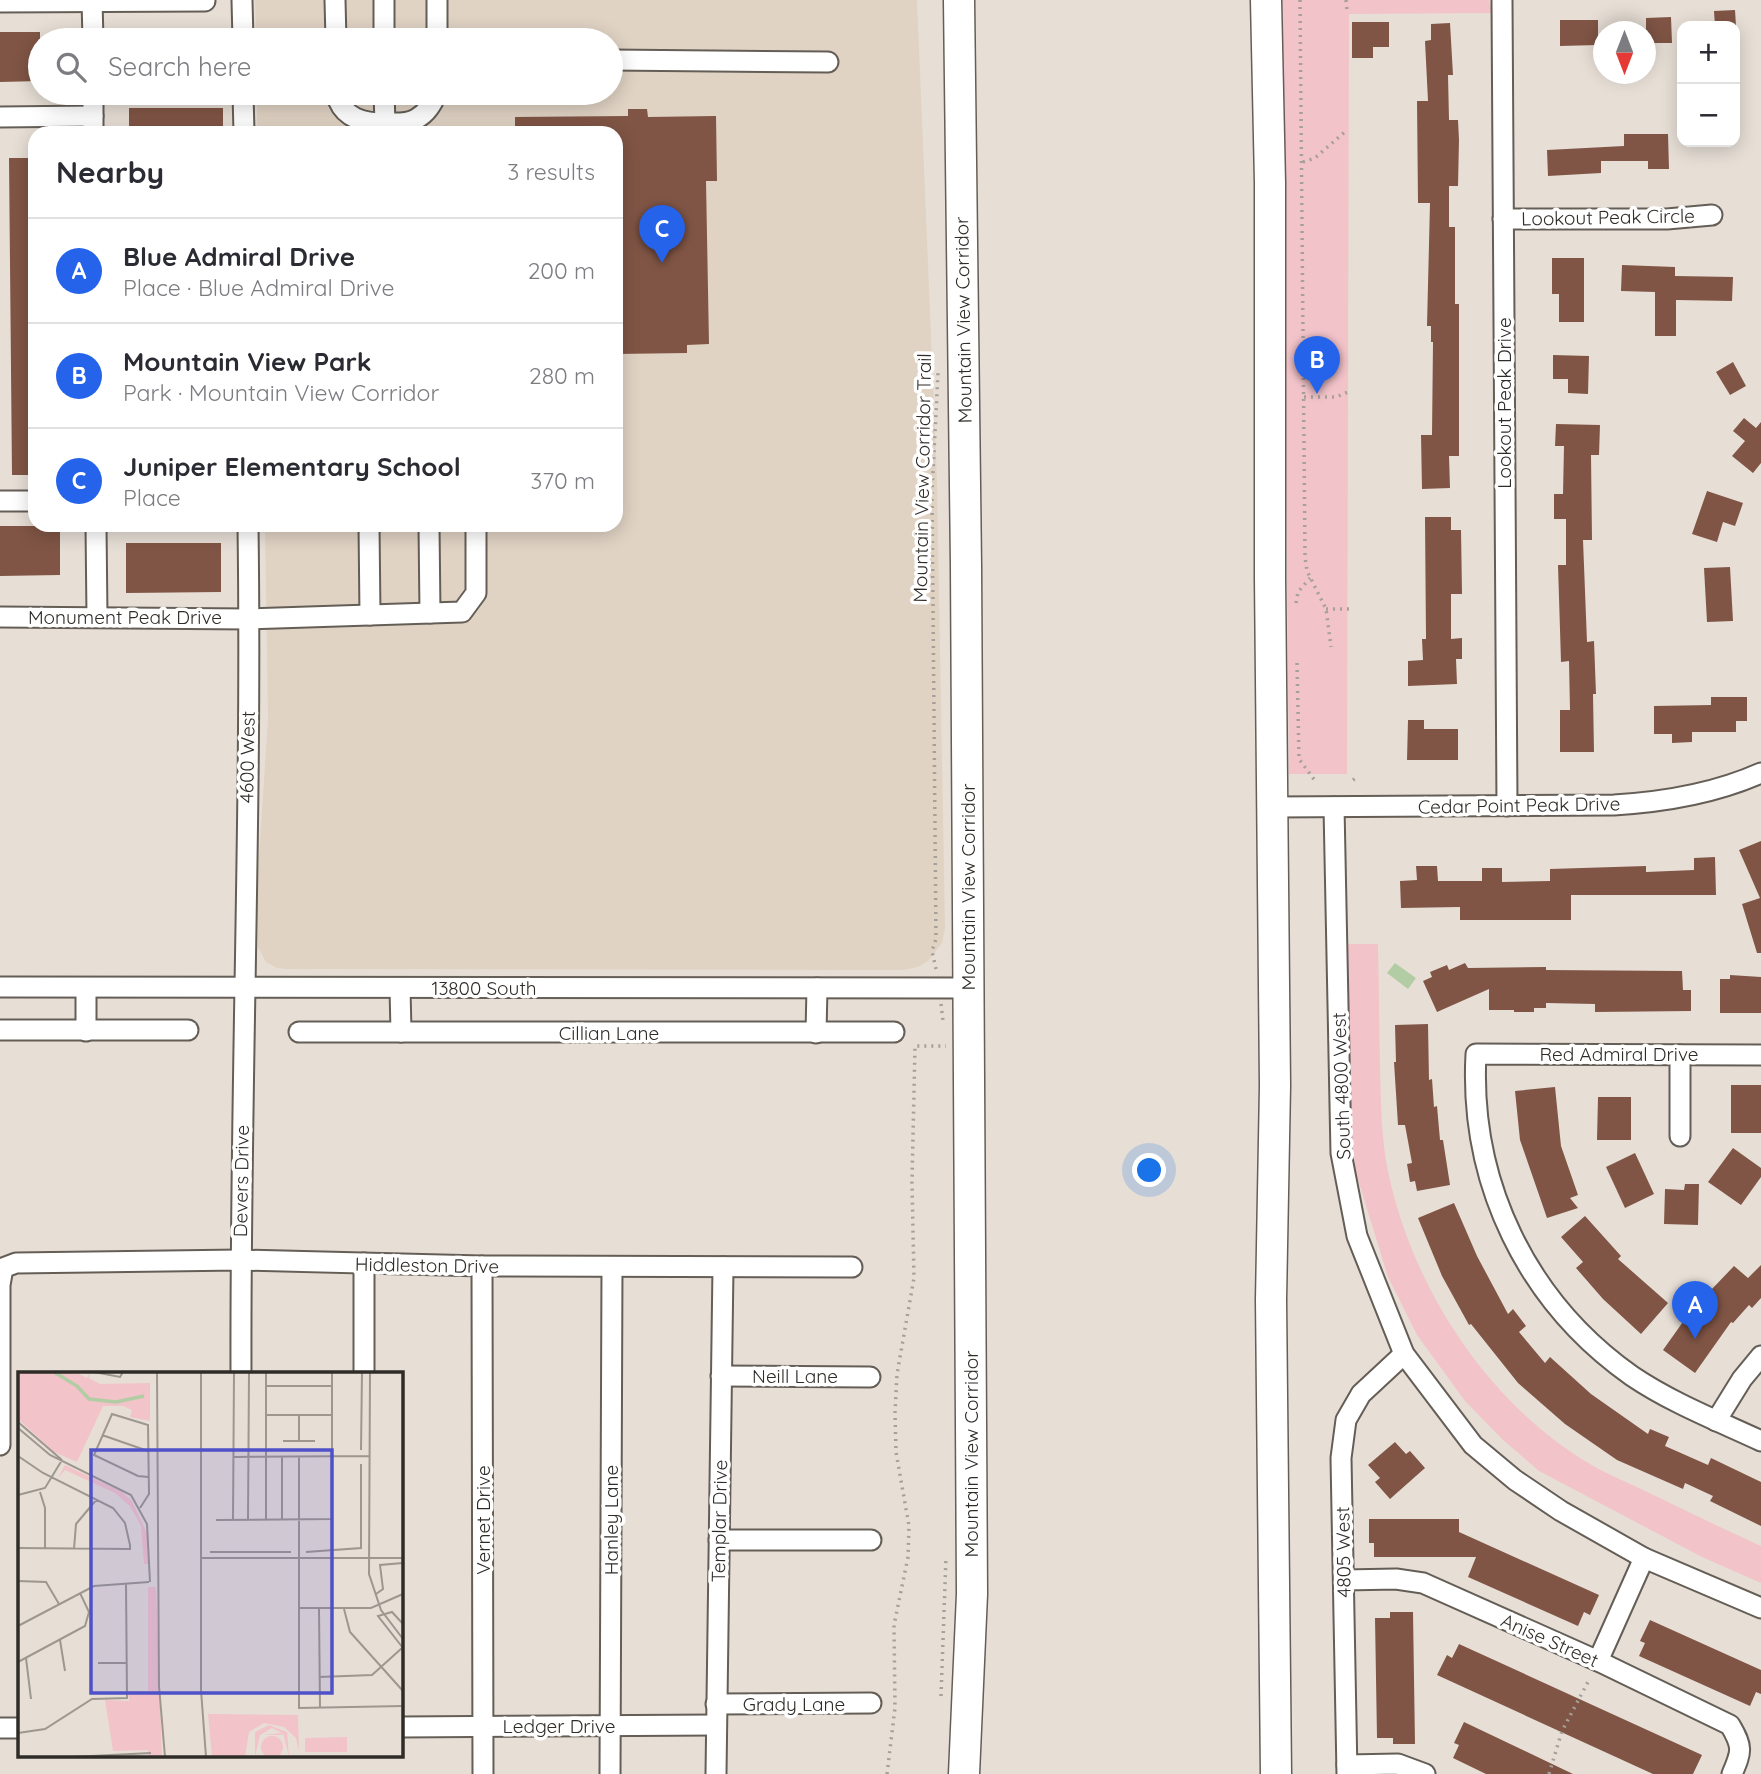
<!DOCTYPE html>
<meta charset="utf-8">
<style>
body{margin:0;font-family:Quicksand,sans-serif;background:#f7f7f7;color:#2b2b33}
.controls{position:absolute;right:21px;top:21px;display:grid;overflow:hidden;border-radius:14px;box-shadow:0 4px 18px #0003}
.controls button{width:63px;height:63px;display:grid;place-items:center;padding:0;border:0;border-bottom:2px solid #e1e1e2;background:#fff;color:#2b2b33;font:35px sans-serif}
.compass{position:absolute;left:1593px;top:21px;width:63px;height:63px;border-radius:50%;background:#fff;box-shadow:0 4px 18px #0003;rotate:180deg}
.you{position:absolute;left:1150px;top:1171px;width:24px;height:24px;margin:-18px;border:5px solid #fff;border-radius:50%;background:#1a73e8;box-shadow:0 0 0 10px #1a73e833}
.badge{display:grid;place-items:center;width:46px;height:46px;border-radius:50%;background:#2563eb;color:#fff;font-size:23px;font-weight:700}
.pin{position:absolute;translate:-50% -58px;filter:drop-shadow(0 2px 4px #0008)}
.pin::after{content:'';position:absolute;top:37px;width:24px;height:21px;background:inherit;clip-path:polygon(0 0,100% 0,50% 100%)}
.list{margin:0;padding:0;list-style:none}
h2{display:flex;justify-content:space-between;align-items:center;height:91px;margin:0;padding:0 28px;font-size:30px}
h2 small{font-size:23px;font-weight:400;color:#7c7c81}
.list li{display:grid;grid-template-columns:46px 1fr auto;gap:21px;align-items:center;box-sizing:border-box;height:105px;padding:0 28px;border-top:2px solid #e1e1e2}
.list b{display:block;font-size:26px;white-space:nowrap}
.list p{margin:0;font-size:23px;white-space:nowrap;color:#7c7c81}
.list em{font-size:23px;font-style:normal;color:#7c7c81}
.icon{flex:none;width:38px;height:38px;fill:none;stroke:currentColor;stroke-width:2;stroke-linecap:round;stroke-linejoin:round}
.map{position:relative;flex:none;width:1761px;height:1774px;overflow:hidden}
.search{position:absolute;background:#fff;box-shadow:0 4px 18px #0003;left:28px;top:28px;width:595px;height:77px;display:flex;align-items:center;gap:18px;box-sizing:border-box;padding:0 24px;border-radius:38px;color:#7c7c81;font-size:26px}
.panel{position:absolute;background:#fff;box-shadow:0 4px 18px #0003;left:28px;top:126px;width:595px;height:406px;border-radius:21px}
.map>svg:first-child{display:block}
</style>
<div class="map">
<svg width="1761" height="1774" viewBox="0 0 1761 1774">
<rect width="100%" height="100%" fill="#e7dfd6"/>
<path fill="#e0d3c4" d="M255,0H917L937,479L945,928L942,943L928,961L918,967L903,970L287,969L277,968L266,962L258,947L257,887L268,719L265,525H616V133H257V93H611V40H256Z"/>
<g fill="#f2c3c9">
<path d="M1281,0H1489L1492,13L1349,14L1347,774H1289Z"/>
<path d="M1348,944H1378C1379,985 1379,1025 1380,1066C1381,1103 1381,1140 1389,1176C1414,1289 1486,1400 1585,1461C1601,1471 1619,1479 1637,1487C1678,1507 1719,1527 1761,1546V1583L1702,1557L1539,1471L1502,1439L1465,1401L1417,1335L1388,1277L1356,1173L1349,1112Z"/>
</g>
<path fill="#b2cca3" d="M1395,963L1416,978L1408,989L1387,973Z"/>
<g fill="#805545">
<path d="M1735,10L1736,26H1715L1714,11Z"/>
<path d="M1671,17L1672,43H1646V18Z"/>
<path d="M1560,20H1598V45L1560,46Z"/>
<path d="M1352,22H1389V47H1373V58H1352Z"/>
<path d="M1450,23L1453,75H1448L1449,120H1458L1459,140L1458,186H1449V227H1455V304H1459V456H1449L1450,488L1422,489L1421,435H1432L1433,342H1431V326H1427L1430,203H1418L1417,101H1428L1425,41L1431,40V24Z"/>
<path d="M0,32H40V81L0,82Z"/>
<rect x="129" y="108" width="94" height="25"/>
<path d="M628,109H647L648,117L716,116L717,181H706L709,344L687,345V353L616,354V133H515V117L628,116Z"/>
<path d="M1624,134H1668L1669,169H1648V161H1601V173L1548,176L1547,150L1624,146Z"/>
<path d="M9,158H31V162H35V475H12Z"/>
<path d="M1552,258H1584V322H1559V294H1552Z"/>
<path d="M1622,265L1675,267V276L1733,277L1732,301L1676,300V336H1655V292L1621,291Z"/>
<path d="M1553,355L1589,356L1588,394L1568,393V379H1553Z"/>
<path d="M1733,362L1746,386L1730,395L1716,372Z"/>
<path d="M1744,418L1756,428L1761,422V463L1753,473L1732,456L1745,441L1733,431Z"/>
<path d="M1556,424L1600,425L1599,455H1591L1592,540H1583L1587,642L1594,641L1596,694H1593L1594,752H1560V710H1570L1569,661L1561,662L1558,565H1566V519H1554V494H1563L1564,446H1555Z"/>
<path d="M1707,491L1743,503L1735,526L1723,522L1717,542L1692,534Z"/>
<path d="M1425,517H1451V530H1461L1462,594H1451V639L1462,638V659H1456L1457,684L1408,686V661L1423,660L1422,639H1426Z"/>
<path d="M0,526H60V575L0,576Z"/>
<path d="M126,543H221V592L126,593Z"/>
<path d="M1730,567L1733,621L1707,622L1704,568Z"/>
<path d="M1711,697H1747V721H1736V732H1692V742L1672,743V734H1654V706L1711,705Z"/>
<path d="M1408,720H1424V729H1458V760H1407Z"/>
<path d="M1761,841V953H1757L1742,904L1760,898L1739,850Z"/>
<path d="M1715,857L1716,895H1571V920H1460V907L1401,908L1400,881L1417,880L1416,866H1437L1438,881H1482V868H1502V882L1550,881V869L1646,866V872L1694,870V858Z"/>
<path d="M1465,963L1468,968L1546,967V970L1682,971L1683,990H1691V1011L1595,1012V1004L1546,1003V1008H1534V1012H1514V1010H1489V989L1437,1012L1423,981L1432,977L1430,972L1447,965L1449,970Z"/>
<path d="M1730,975L1761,977V1013H1720V979H1730Z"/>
<path d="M1428,1024L1429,1080L1432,1079L1434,1107L1437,1106L1440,1140H1443L1450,1185L1417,1191L1415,1181L1410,1182L1407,1164L1412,1163L1405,1125H1398L1394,1062H1396L1395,1025Z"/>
<rect x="1731" y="1085" width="30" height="48"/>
<path d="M1555,1087L1561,1146L1578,1195L1570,1198L1578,1208L1547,1218L1520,1140L1515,1091Z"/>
<path d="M1598,1097H1631V1140H1597Z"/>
<path d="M1733,1148L1761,1168V1177L1741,1205L1708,1182Z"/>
<path d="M1635,1153L1654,1194L1625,1208L1606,1167Z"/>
<path d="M1685,1184H1699L1698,1225L1664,1224L1665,1189L1684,1190Z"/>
<path d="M1454,1203L1477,1256L1508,1314L1513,1309L1526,1326L1519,1332L1545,1363L1550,1357L1591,1394L1648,1434L1650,1429L1669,1437L1665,1446L1708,1465L1711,1458L1761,1482V1526L1710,1501L1713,1496L1685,1483L1683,1489L1617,1460L1565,1424L1518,1383L1471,1324L1469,1325L1442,1276L1418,1218Z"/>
<path d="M1585,1216L1621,1256L1618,1259L1668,1303L1641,1334L1603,1299L1576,1268L1583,1262L1561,1237Z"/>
<path d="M1761,1265V1298L1752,1308L1749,1305L1733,1323L1731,1322L1695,1373L1663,1350L1690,1312L1734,1266L1748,1278Z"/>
<path d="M1395,1442L1406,1454L1410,1451L1425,1468L1390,1499L1375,1482L1380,1478L1368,1465Z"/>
<path d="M1369,1519H1459V1532L1599,1595L1590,1615L1584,1612L1578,1626L1468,1577L1476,1557H1374V1543H1369Z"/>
<path d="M1390,1612H1413L1415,1744H1393V1738H1377L1375,1618H1390Z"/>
<path d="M1650,1620L1761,1670V1694L1756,1692L1750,1706L1639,1656L1645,1643L1640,1641Z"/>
<path d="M1459,1644L1702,1755L1693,1774H1653L1437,1675L1447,1655L1452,1658Z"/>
<path d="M1464,1722L1573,1774H1486L1453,1758L1459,1745L1454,1743Z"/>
</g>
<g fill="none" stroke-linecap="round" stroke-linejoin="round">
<g stroke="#645e56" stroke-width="23">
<g id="minor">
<path d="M92,0L93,40"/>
<path d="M242,0L243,40"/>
<path d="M335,0L336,40"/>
<path d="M384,0V40"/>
<path d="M437,0V40"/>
<path d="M1502,0L1507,806"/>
<path d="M0,2L205,1"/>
<path d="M611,60L828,62"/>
<path d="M93,93V133"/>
<path d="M243,93L244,133"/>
<path d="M336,93C342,119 365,124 389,123C398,123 407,124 416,119C427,113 432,104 437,93"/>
<path d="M384,93L385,123"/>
<path d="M0,117L93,116"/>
<path d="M1503,219H1667L1712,215"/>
<path d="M0,501H35"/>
<path d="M96,525L97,617"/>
<path d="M369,525L370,615"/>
<path d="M429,525L430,613"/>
<path d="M0,617L249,619L462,612L476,593V525"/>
<path d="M1273,807L1614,805C1665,802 1714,794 1761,773"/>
<path d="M1334,807L1341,1153L1357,1236L1404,1354L1473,1445L1515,1480L1561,1511L1644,1558L1761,1608"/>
<path d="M0,987L968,988"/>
<path d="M86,988V1031"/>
<path d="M400,988L401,1032"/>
<path d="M0,1030H188"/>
<path d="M299,1032H894"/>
<path d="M816,1033L817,988"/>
<path d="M1680,1055V1136"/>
<path d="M1761,1055L1476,1054C1469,1183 1527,1302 1632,1376C1672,1403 1718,1421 1761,1441"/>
<path d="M364,1263V1373"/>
<path d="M482,1266L483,1774"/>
<path d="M241,1373C240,1091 252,808 248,525"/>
<path d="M721,1376L870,1377"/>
<path d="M1716,1421L1742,1379L1761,1356"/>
<path d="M0,1445V1285L3,1268L16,1263L240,1260L482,1266L852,1267"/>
<path d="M719,1540H871"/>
<path d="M1344,1580L1396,1579L1423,1583L1598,1661L1730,1725C1743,1747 1742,1751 1732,1774"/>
<path d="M1598,1661L1644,1558"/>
<path d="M716,1704L871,1703"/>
<path d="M401,1727L716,1725"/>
<path d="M0,1728H19"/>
<path d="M1347,1765L1398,1764L1425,1774"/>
<path d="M610,1774L612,1267"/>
<path d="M716,1774L723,1267"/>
<path d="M1347,1774L1341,1458L1346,1420L1361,1394L1404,1354"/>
</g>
</g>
<g stroke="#645e56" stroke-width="33">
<g id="highway">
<path d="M959,0L966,566L972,1594L964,1774"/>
<path d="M1266,0L1270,183V578L1275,1086L1271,1300L1276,1774"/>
</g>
</g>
<g stroke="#a6a099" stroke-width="3.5" stroke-dasharray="2 5" stroke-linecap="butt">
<path d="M1300,0L1305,557L1307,571L1326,609L1331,647"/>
<path d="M1346,0L1347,10"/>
<path d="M1303,162L1315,158L1347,130"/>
<path d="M1304,397H1336L1350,391"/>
<path d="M1296,603L1298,592L1310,578"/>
<path d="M1326,609H1352"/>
<path d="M1297,663L1299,759L1316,782"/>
<path d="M1353,780L1357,777"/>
<path d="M936,969L932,951L936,939L932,492L938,373"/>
<path d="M941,1004L943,1021"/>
<path d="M941,1696L946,1557"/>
<path d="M887,1774L895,1708L894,1625L908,1557L909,1526L896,1452L895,1413L897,1374L914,1278L912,1182L915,1046H946"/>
<path d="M1549,1774L1562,1731L1589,1680"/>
</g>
<use href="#minor" stroke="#fff" stroke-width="19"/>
<use href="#highway" stroke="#fff" stroke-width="30"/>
</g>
<g text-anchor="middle" stroke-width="7" stroke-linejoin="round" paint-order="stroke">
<g font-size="19" fill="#2f2c28" stroke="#fff">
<text transform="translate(1608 217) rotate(-1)" y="7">Lookout Peak Circle</text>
<text transform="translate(963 320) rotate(-91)" y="7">Mountain View Corridor</text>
<text transform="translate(1504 403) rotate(-90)" y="7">Lookout Peak Drive</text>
<text transform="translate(922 478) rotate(-89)" y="7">Mountain View Corridor Trail</text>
<text x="125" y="624">Monument Peak Drive</text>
<text transform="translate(247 757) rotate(-89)" y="7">4600 West</text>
<text transform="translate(1519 805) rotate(-1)" y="7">Cedar Point Peak Drive</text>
<text transform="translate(968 887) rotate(-90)" y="7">Mountain View Corridor</text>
<text x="484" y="995">13800 South</text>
<text x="609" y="1040">Cillian Lane</text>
<text x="1619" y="1061">Red Admiral Drive</text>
<text transform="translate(1341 1086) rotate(-92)" y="7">South 4800 West</text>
<text transform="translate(241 1181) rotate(-89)" y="7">Devers Drive</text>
<text transform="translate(427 1265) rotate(1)" y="7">Hiddleston Drive</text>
<text x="795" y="1383">Neill Lane</text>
<text transform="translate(971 1454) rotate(-90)" y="7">Mountain View Corridor</text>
<text transform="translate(483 1520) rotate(-90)" y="7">Vernet Drive</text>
<text transform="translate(611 1520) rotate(-90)" y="7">Hanley Lane</text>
<text transform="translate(719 1521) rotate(-89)" y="7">Templar Drive</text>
<text transform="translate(1343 1552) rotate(-91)" y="7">4805 West</text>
<text transform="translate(1550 1640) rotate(24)" y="7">Anise Street</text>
<text x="794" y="1711">Grady Lane</text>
<text x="559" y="1733">Ledger Drive</text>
</g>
</g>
<g transform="translate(18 1372)">
<rect width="385" height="385" fill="#e7dfd6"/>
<path d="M0,0H57L69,6L72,0L71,6L82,12L132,11V49L112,45L114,38L105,34H85L59,90L36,80L0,47ZM47,93L104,120L114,129L129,161L130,192H126L123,154L112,134L97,121L47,98L40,106ZM130,215H138L144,385H130V378L95,379L87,328L111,329L110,319H130ZM190,342L280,343L281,380L278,366L266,355L246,351L231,360L227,385H194ZM251,353L269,360L271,385L265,361L264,363H245L264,361L254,356L242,363L237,385V360ZM243 375a11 11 0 1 1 22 0a11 11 0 1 1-22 0ZM329,365V380H287V366Z" fill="#f2c3c9"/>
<path fill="none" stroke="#b2cca3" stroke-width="3.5" d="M36,0L59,14L71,27L98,30L126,24"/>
<path fill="none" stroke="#9d9790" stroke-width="2" d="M76,0L102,5L105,0M139,0L141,314L147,385M183,0V318L188,385M352,0L351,202L363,238L385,267M248,14H314M248,43H314M281,43V69M0,50L44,88M0,56L32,83L113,123L129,152L132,210M84,63L130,79M265,69H297M343,78L344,0M0,84L25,101L95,136L107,151L112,173V177L0,176M216,85L351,84M264,85V148M281,85V336L385,334M22,120L27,136V176M0,123L27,116L44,88M122,136L131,122L130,53L94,42L76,83L120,104L130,105M198,148L314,147V0M215,148L216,0M230,148L231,0M248,148V0M56,177L58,152L79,127M192,180H273M288,180L343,176V92M184,186H385M0,209L28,210L41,232M358,222L365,217L362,193L385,191M280,236H353L385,222M301,237L302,336M326,237L332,260L385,319M385,252L374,240L360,244L385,276M0,254L76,214L131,210M42,268L47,299M8,286L13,327M0,290L67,254L71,240L62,221M80,291H109M301,305L354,303L384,276M0,361L27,357L74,327L109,326L108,211M53,385L133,381"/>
<path fill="#4f51c8" fill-opacity="0.15" stroke="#4f51c8" stroke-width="3.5" d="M73,78H314V321H73Z"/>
<rect width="385" height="385" fill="none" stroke="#2f2c28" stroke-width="3.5"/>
</g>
</svg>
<div class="controls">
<button>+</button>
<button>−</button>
</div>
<svg class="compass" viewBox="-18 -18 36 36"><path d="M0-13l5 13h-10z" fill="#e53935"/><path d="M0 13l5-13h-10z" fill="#7c7c81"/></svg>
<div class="you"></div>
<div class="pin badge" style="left:1695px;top:1339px">A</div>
<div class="pin badge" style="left:1317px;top:394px">B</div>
<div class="pin badge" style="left:662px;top:263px">C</div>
<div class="search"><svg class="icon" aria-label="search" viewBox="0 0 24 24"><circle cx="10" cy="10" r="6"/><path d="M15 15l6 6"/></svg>Search here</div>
<section class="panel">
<h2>Nearby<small>3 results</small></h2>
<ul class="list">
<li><span class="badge">A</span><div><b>Blue Admiral Drive</b><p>Place · Blue Admiral Drive</p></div><em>200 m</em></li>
<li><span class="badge">B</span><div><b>Mountain View Park</b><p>Park · Mountain View Corridor</p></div><em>280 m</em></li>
<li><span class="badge">C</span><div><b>Juniper Elementary School</b><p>Place</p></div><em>370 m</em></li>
</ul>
</section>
</div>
